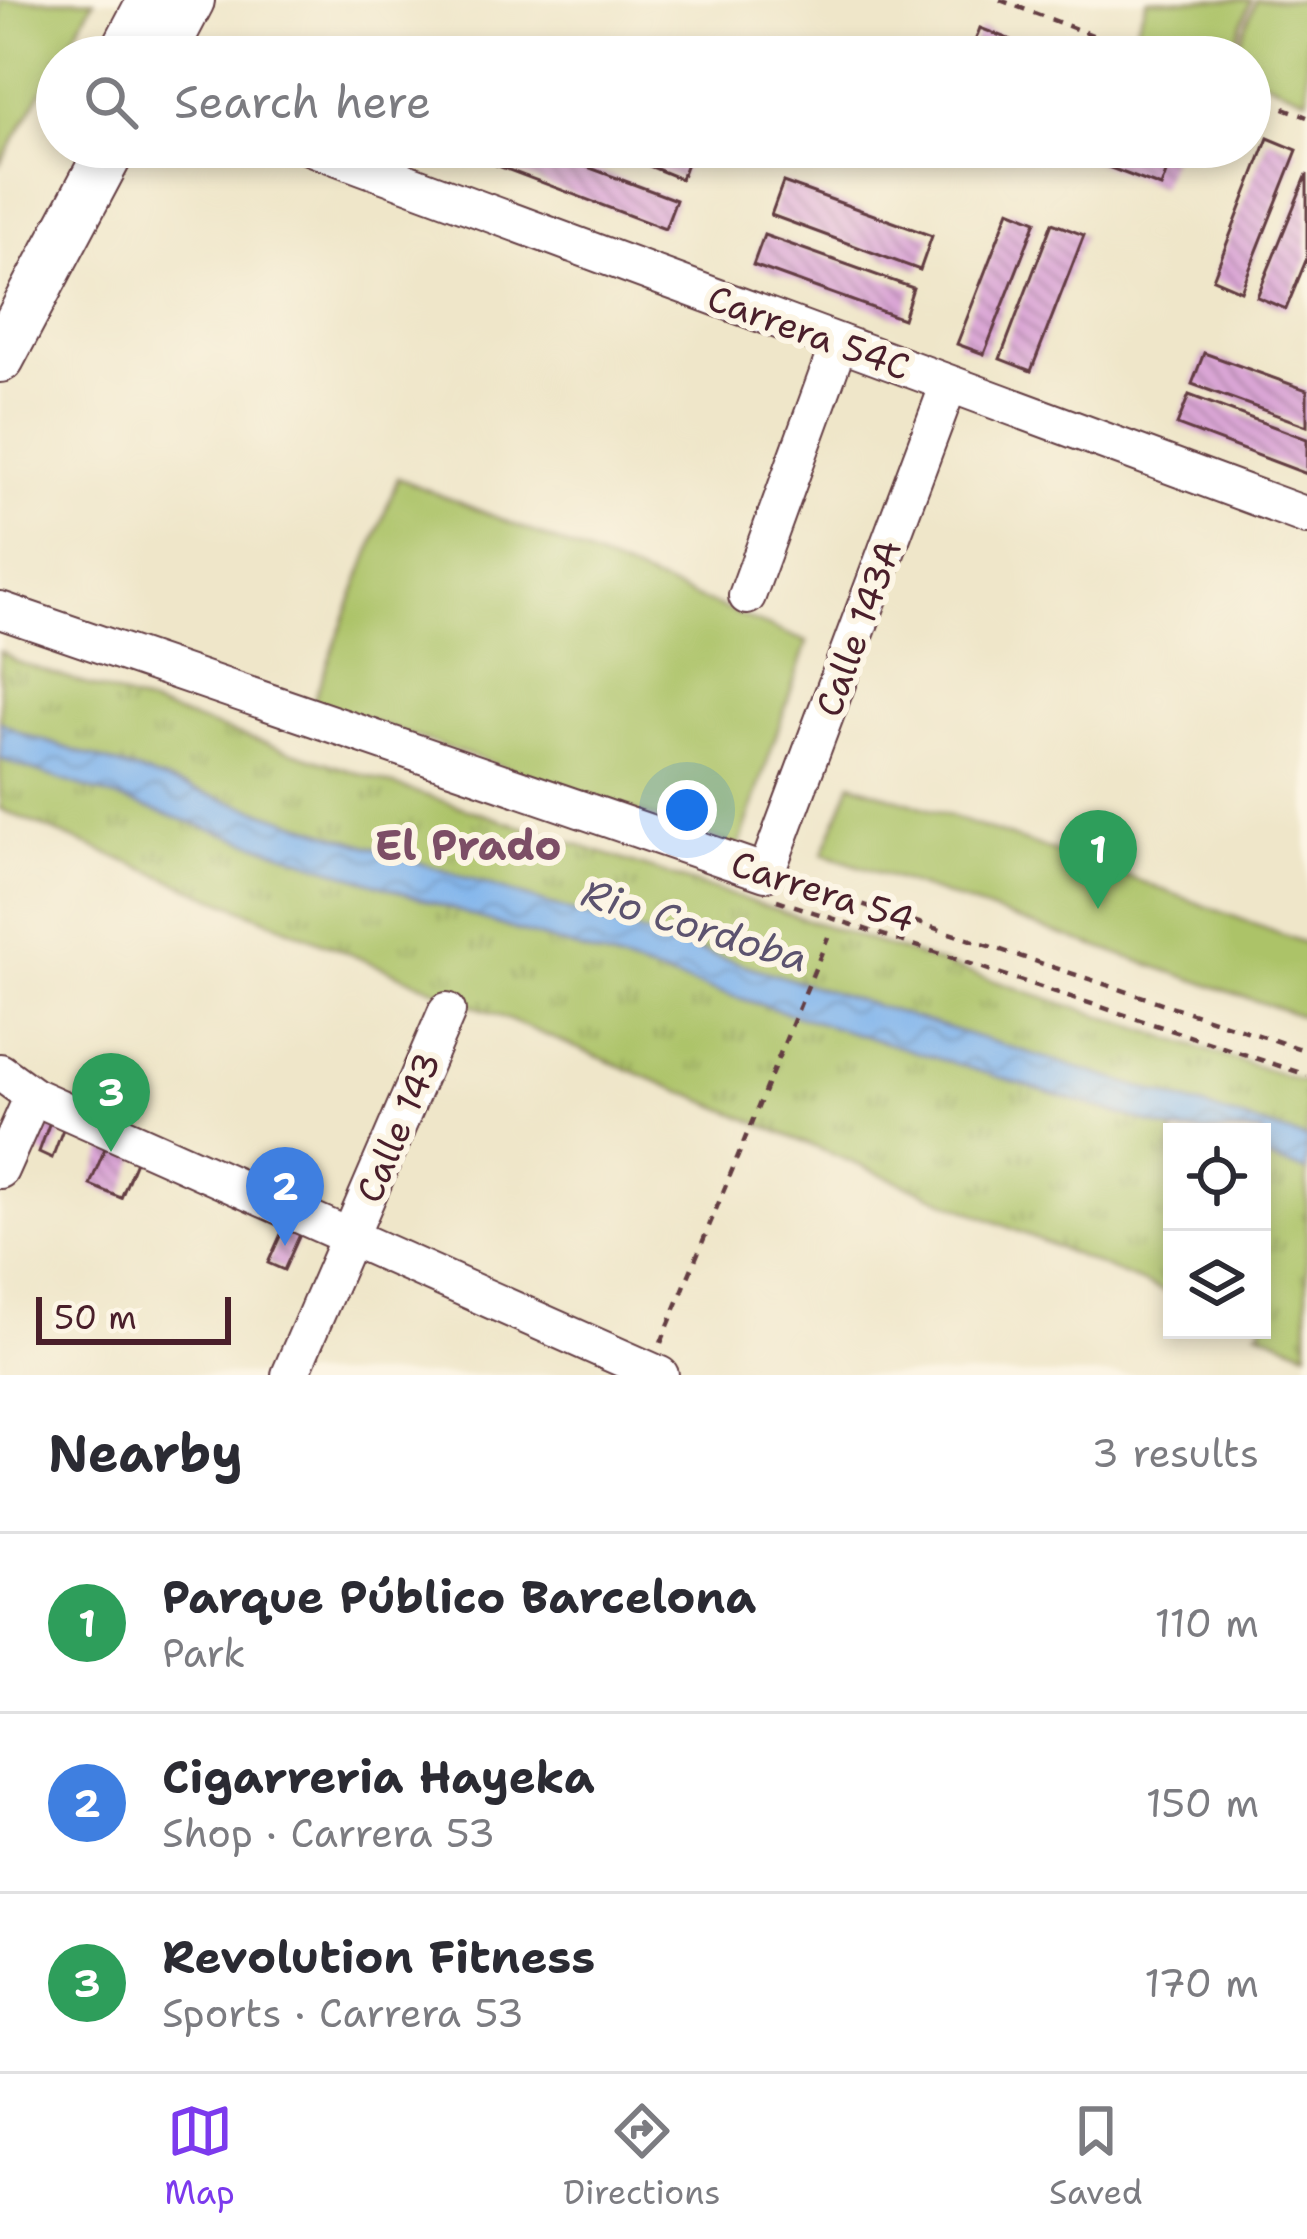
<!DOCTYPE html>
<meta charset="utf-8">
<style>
body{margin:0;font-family:"Shantell Sans",sans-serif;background:#f7f7f7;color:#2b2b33}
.controls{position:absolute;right:36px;bottom:36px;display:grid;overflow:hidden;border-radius:0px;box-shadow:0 6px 18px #0003}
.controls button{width:108px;height:108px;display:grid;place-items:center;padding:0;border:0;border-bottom:3px solid #e1e1e2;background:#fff;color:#2b2b33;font:60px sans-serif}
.scale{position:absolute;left:36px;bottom:30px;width:195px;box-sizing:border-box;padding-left:12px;border:6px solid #4a1f2b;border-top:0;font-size:33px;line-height:42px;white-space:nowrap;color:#4a1f2b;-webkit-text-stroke:9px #fcf5e5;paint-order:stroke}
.you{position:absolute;left:687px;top:810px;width:42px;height:42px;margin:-30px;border:9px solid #fff;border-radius:50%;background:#1a73e8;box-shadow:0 0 0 18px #1a73e833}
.badge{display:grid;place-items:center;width:78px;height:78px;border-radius:50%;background:#7c3aed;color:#fff;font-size:39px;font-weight:700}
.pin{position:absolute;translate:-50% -99px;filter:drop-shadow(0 3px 6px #0008)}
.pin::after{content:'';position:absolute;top:63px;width:42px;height:36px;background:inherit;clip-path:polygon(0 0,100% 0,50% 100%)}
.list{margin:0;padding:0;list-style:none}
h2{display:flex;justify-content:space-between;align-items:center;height:156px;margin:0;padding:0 48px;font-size:51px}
h2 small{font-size:39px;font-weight:400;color:#7c7c81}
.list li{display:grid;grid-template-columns:78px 1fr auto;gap:36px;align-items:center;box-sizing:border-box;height:180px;padding:0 48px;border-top:3px solid #e1e1e2}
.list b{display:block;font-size:45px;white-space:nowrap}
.list p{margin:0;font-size:39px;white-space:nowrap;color:#7c7c81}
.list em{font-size:39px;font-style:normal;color:#7c7c81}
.icon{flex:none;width:66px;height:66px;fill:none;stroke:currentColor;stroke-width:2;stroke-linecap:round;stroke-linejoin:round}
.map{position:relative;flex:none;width:1307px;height:1375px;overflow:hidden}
.search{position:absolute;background:#fff;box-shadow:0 6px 18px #0003;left:36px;right:36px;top:36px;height:132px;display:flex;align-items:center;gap:30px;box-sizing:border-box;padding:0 42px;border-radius:66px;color:#7c7c81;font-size:45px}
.sheet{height:696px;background:#fff}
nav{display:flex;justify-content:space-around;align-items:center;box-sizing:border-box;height:168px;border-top:3px solid #e1e1e2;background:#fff;font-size:33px;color:#7c7c81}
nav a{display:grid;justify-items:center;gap:6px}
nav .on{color:#7c3aed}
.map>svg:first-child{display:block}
</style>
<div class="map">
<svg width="1307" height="1375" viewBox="0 0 1307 1375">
<defs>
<pattern id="grass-tufts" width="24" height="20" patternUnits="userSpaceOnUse" patternTransform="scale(3)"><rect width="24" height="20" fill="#acc368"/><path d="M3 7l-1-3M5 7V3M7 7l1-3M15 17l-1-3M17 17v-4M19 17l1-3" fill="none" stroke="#8e9e56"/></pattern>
<pattern id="water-waves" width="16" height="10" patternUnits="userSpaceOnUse" patternTransform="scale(3)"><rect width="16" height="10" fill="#7eb3ec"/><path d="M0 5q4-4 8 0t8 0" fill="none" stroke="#6991bf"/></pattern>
<pattern id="building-back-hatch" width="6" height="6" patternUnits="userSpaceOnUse" patternTransform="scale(3)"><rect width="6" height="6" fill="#daa6d5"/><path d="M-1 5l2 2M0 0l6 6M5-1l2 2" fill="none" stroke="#b387ad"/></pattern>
</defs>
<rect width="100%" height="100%" fill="#fcf5e5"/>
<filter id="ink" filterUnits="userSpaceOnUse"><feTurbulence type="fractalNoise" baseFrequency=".00833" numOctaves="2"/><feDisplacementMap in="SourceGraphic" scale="24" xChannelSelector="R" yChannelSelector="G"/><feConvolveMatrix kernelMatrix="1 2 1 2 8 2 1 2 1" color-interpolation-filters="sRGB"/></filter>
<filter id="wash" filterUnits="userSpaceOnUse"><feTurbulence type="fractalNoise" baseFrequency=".004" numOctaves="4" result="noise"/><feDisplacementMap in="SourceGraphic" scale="48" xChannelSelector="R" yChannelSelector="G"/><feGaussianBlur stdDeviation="2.7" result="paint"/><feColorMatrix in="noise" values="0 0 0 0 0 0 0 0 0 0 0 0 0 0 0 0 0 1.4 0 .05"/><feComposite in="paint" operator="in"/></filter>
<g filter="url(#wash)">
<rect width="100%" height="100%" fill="#efe6c9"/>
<g fill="url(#grass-tufts)" stroke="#7b714a" stroke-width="3">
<path d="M0,651L17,662L1307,1083V1139L531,899L23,734L0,721Z"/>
<path d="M0,758L519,931L1179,1132H1172V1295L0,809Z"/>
<path d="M1262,1157L1307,1171V1351L1256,1330H1262Z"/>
</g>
<g fill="#acc368" stroke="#7b714a" stroke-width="3">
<path d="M0,0H94L62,57H57V65L0,164Z"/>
<path d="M1147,0H1251L1229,57H1195L1134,34Z"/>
<path d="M1256,0H1307V98L1250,75V57H1233Z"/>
<path d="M398,478L807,642L739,847L313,702Z"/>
<path d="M851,783L1118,873L1307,944V1018L823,854Z"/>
</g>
<path fill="url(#water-waves)" stroke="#64698c" stroke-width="3" d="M0,721L23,734L531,899L1307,1139V1171L1262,1157V1132H1179L519,931L8,762L0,758Z"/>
<g id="blocks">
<g fill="url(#building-back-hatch)">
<path d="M980,28L1055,57H969Z"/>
<path d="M1268,138L1297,150L1241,291L1213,279Z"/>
<path d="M448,147H534L676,200L665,229Z"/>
<path d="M603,147H684L692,150L681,179Z"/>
<path d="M1055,147H1148L1172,156L1161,187Z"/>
<path d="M1307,174V258L1286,309L1257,297Z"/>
<path d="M783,182L932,236L920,270L771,215Z"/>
<path d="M1009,210L1036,221L984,354L957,344Z"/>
<path d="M1052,223L1084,235L1031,371L1000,359Z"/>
<path d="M764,235L913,288L903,319L753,265Z"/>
<path d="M1204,353L1307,390V426L1192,384Z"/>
<path d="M1189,395L1307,439V474L1177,425Z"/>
<path d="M51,1119L65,1124L52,1158L39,1152Z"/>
<path d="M108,1141L139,1154L121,1198L90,1185Z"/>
<path d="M286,1223L302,1230L284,1270L268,1263Z"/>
</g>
</g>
</g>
<g filter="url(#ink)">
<use href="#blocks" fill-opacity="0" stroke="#633d43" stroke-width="3"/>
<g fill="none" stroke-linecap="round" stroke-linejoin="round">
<g stroke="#633d43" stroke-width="40">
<g id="minor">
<path d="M311,147L1307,516"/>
<path d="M747,596L839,343"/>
<path d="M0,610L766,873L949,384"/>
<path d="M0,1072L33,1096L660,1375"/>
<path d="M0,1170L33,1096"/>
<path d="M290,1375L447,1011"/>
</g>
</g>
<g stroke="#633d43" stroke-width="52">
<g id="major">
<path d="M122,57L152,0"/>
<path d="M160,57L190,0"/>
<path d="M0,358L112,147"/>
</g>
</g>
<g stroke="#633d43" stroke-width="4.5" stroke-dasharray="9 9" stroke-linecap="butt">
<path d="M1000,0L1150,57"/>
<path d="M1250,95L1307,117"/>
<path d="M795,882L1307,1051"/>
<path d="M777,900L1307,1075"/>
<path d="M661,1343L828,937"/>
</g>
<use href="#minor" stroke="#fff" stroke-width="36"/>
<use href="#major" stroke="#fff" stroke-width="48"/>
</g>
</g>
<g text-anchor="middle" stroke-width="12" stroke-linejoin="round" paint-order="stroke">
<g font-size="36" fill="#4a1f2b" stroke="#fcf5e5">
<text transform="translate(809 332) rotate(20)" y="13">Carrera 54C</text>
<text transform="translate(858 628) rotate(-70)" y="13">Calle 143A</text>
<text transform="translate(823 891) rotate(18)" y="13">Carrera 54</text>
<text transform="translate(398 1127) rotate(-67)" y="13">Calle 143</text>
</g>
<g font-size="39" font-style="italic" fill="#5c536f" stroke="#fcf5e5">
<text transform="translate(695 925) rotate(17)" y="14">Rio Cordoba</text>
</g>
<g font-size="42" font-weight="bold" fill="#7c4e66" stroke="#fcf5e5">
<text x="468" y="860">El Prado</text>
</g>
</g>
</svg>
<div class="controls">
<button><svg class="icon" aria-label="locate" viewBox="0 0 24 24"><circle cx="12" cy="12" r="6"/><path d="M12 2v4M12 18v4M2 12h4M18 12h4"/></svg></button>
<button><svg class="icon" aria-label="layers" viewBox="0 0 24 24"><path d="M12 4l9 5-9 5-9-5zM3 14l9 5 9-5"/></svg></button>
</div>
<div class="scale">50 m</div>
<div class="you"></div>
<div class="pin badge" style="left:1098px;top:909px;background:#2e9e5b">1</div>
<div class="pin badge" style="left:285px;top:1246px;background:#3f7fe0">2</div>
<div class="pin badge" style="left:111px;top:1152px;background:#2e9e5b">3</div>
<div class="search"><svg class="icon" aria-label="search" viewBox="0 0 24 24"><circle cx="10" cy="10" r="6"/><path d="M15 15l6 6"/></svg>Search here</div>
</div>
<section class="sheet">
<h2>Nearby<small>3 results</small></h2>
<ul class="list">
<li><span class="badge" style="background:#2e9e5b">1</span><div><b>Parque Público Barcelona</b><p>Park</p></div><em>110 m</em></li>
<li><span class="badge" style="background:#3f7fe0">2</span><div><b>Cigarreria Hayeka</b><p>Shop · Carrera 53</p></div><em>150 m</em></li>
<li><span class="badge" style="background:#2e9e5b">3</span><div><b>Revolution Fitness</b><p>Sports · Carrera 53</p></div><em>170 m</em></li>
</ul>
</section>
<nav>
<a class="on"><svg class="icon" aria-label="map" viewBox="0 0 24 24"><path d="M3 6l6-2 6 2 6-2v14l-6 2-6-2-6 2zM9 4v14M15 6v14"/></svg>Map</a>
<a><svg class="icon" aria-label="directions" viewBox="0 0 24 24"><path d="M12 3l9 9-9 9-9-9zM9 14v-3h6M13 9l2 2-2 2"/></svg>Directions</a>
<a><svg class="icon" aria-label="saved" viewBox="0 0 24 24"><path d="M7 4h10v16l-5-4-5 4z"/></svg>Saved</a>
</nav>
